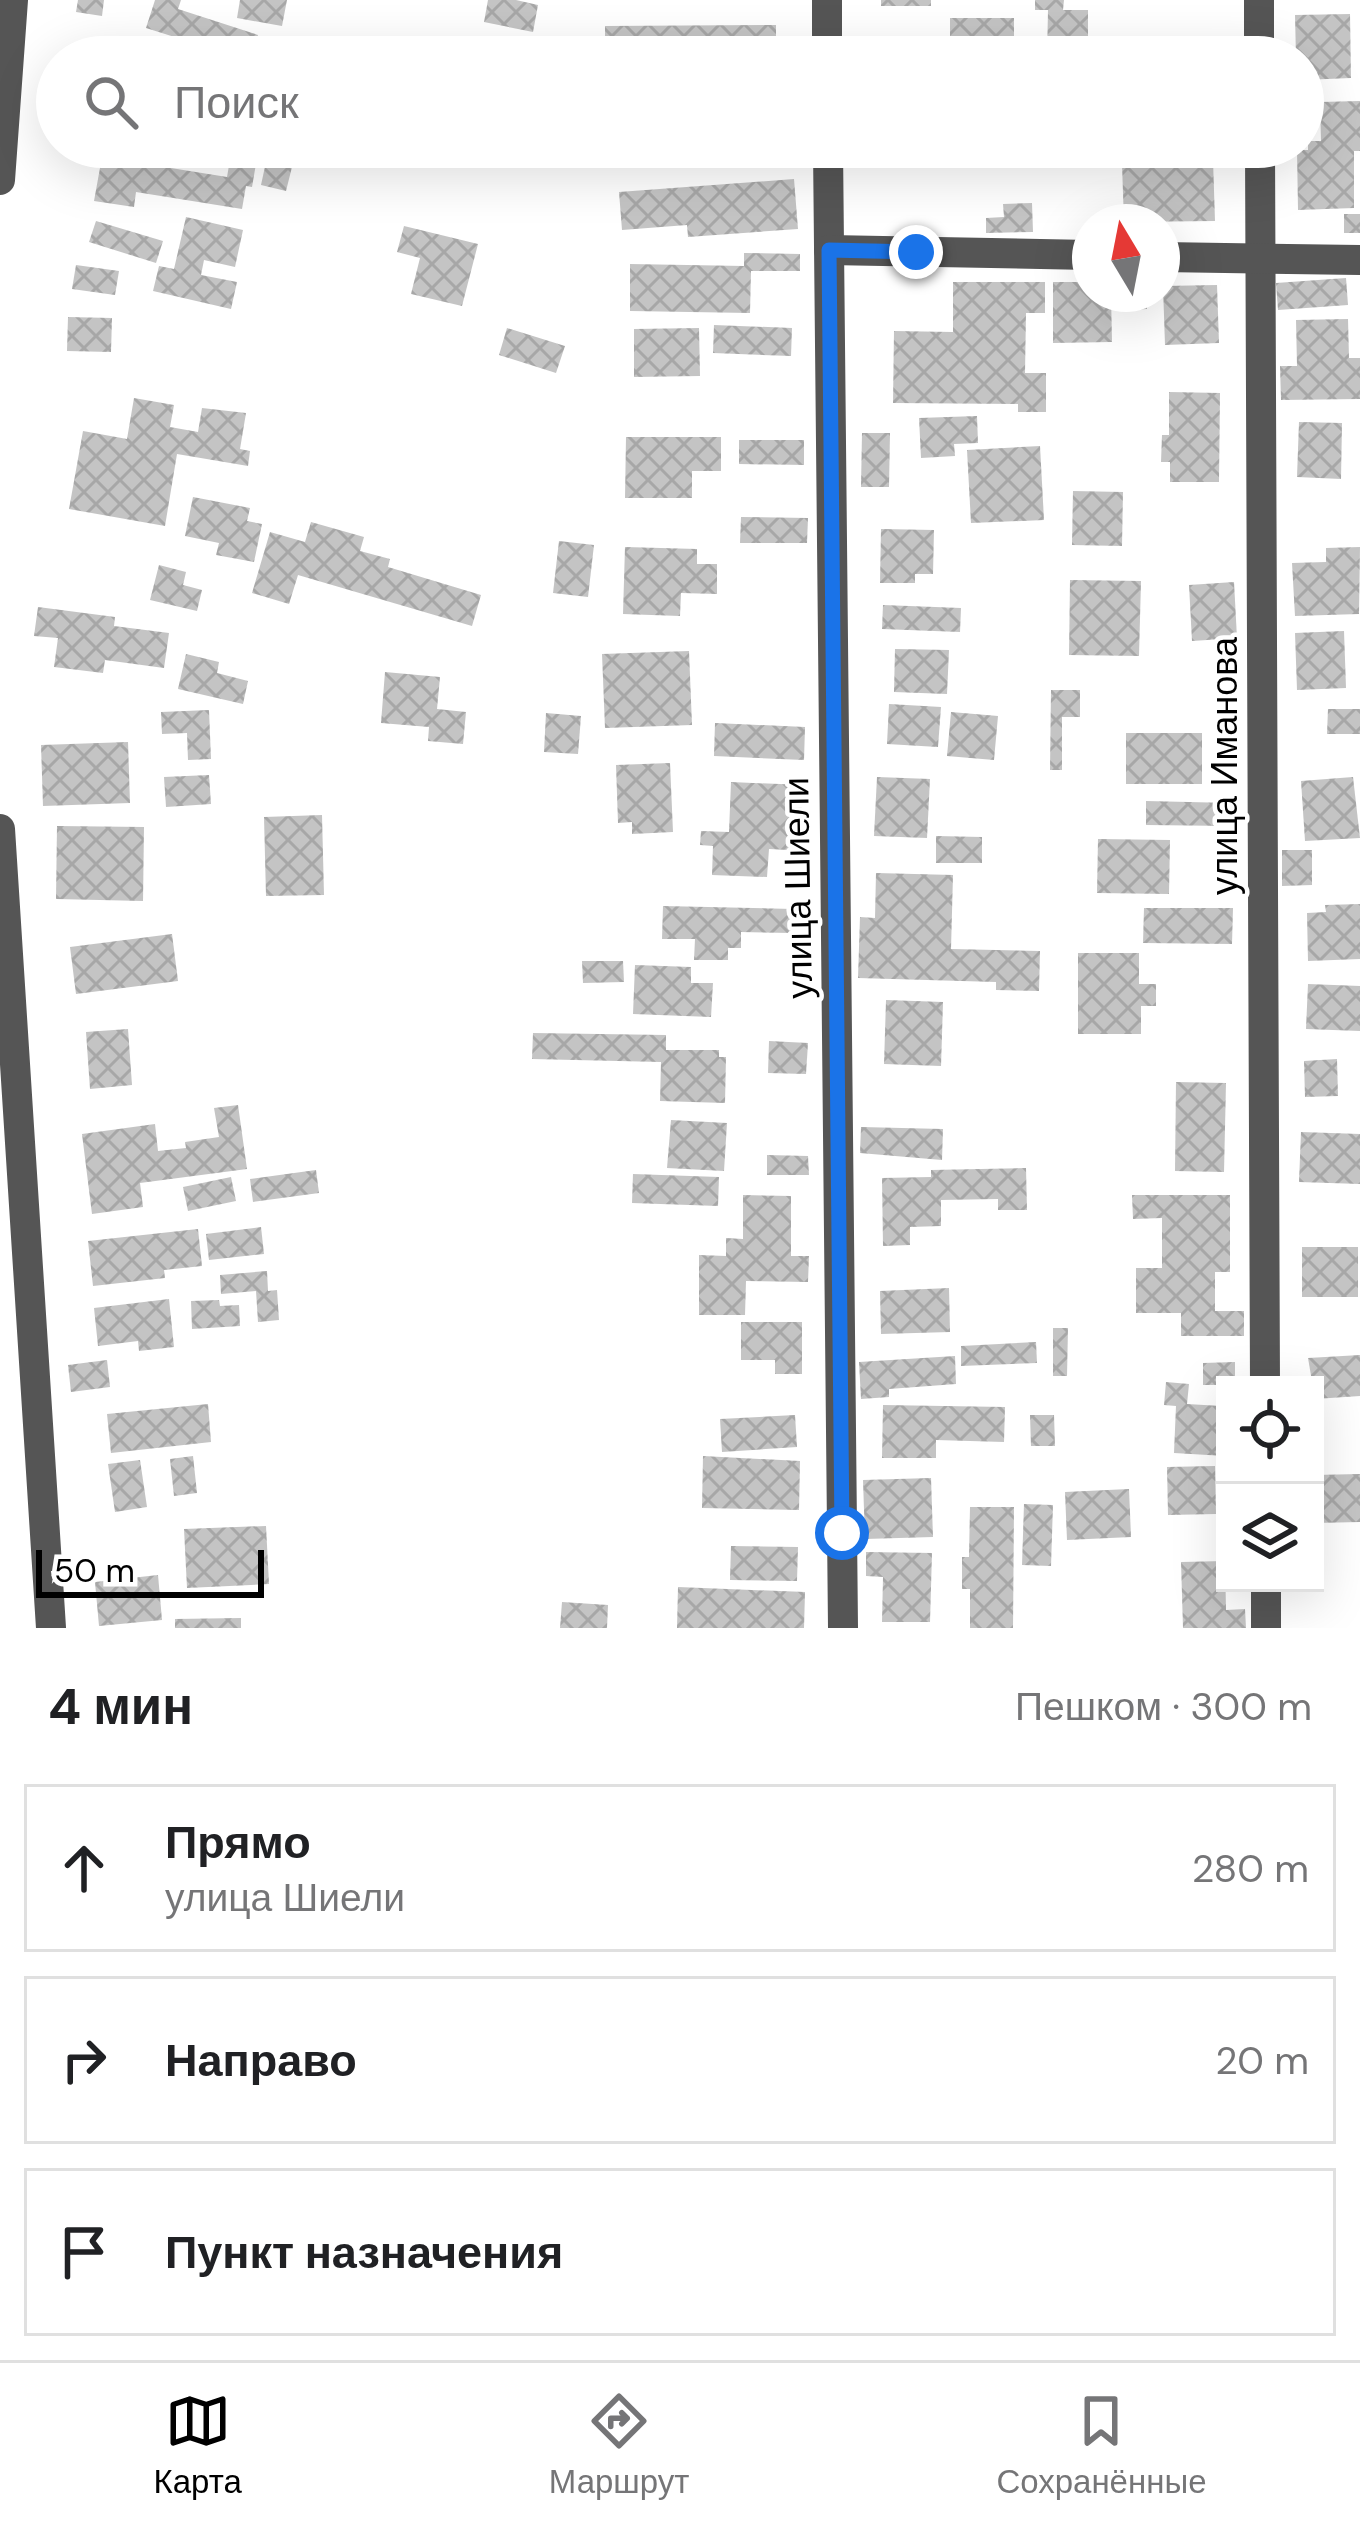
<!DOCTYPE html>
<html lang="ru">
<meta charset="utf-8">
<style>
body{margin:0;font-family:"DM Sans",sans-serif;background:#f6f6f6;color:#202124}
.controls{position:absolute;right:36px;bottom:36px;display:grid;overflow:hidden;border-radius:0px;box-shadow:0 12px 48px #0002}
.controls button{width:108px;height:108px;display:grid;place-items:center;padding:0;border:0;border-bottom:3px solid #e0e0e0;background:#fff;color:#202124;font:60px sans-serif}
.compass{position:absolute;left:1072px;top:204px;width:108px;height:108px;border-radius:50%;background:#fff;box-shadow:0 12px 48px #0002;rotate:350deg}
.scale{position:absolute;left:36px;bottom:30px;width:228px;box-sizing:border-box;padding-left:12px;border:6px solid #000;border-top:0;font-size:33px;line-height:42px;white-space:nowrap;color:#000;-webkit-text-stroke:9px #fff;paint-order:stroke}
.stop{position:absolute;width:36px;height:36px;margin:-27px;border:9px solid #1a73e8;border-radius:50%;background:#fff}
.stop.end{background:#1a73e8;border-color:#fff;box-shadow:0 3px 12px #0008}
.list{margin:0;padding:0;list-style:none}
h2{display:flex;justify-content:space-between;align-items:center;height:156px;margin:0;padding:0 48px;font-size:51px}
h2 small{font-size:39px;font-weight:400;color:#757577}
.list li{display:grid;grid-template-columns:78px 1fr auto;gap:36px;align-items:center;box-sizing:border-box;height:168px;margin:0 24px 24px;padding:0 24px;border:3px solid #e0e0e0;border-radius:0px}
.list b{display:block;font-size:45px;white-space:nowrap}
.list p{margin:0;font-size:39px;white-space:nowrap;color:#757577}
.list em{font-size:39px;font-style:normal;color:#757577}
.icon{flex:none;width:66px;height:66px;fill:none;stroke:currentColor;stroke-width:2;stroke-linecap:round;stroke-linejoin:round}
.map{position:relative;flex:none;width:1360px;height:1628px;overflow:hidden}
.search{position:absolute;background:#fff;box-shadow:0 12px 48px #0002;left:36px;right:36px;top:36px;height:132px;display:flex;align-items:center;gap:30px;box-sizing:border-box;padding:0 42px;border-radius:66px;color:#757577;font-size:45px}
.sheet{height:732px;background:#fff}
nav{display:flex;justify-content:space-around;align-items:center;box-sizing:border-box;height:168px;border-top:3px solid #e0e0e0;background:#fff;font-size:33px;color:#757577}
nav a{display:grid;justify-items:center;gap:6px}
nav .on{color:#000}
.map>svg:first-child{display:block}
</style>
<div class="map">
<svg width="1360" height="1628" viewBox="0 0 1360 1628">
<defs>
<pattern id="building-cross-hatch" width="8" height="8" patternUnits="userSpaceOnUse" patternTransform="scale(3)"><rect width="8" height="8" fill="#c4c4c4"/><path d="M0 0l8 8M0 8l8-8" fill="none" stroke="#a7a7a7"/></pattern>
</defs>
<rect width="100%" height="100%" fill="#fff"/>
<g fill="url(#building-cross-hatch)">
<path d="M78,0H104L102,16L76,12Z"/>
<path d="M155,0H181L178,9L258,35L251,57H238L146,28Z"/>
<path d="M240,0H287L282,26L237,18Z"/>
<path d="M488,0H516L538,5L533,32L484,22Z"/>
<rect x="881" y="0" width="50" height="6"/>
<path d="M1035,0H1064L1063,10H1088V57H1047L1048,10H1035Z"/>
<path d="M1350,14L1351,78L1303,80V57H1296L1295,15Z"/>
<rect x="950" y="18" width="64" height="39"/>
<path d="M776,25V51L605,53V26Z"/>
<path d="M155,37L183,43L179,57H150Z"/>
<path d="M1360,101V151H1354V208L1298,210L1297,150H1308V141H1321L1320,102Z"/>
<path d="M879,147H940L941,161L880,166Z"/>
<rect x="968" y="147" width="60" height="19"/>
<path d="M231,154L257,158L252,187L246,186L242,209L136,192L134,207L94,201L102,157L227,177Z"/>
<path d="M1213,160L1215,221L1124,222L1122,164Z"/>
<path d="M266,162L292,167L286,191L261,185Z"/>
<path d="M794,179L798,229L688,237L687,225L622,230L619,192Z"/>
<path d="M1032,203L1033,232L986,233V218L1004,217L1003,204Z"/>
<rect x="1344" y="214" width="16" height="19"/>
<path d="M186,217L243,230L235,267L204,260L201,275L237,282L231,309L153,291L159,266L174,269Z"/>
<path d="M96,221L163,241L156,263L89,242Z"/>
<path d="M404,226L478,244L462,306L411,294L420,258L397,252Z"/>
<path d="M744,253L800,254V271H751L750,313L630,311V264L744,266Z"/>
<path d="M76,265L119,271L115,295L72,289Z"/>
<path d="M1346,278L1348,305L1278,310L1276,283Z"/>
<path d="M953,282H1045V313H1026L1025,373H1046V412H1018V404L893,403L894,331L953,332Z"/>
<path d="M1053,282H1090V294L1111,295L1112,342L1053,343Z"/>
<path d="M1217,285L1219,343L1165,345L1163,286Z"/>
<path d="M1129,294H1147V309L1130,310Z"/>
<path d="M68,317L112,318L111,352L67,351Z"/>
<path d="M1348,319L1349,358H1360V399L1281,400L1280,366H1297L1296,320Z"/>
<path d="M714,325L792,328L791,356L713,353Z"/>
<path d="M507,328L565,346L556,373L499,355Z"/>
<path d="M699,328L700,376L634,377V329Z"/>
<path d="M1169,392L1220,393L1219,482H1170V462H1161L1162,435H1169Z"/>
<path d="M134,398L174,405L170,427L198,432L202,408L246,413L240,449L250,451L248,466L177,454L165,526L69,509L83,431L127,439Z"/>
<path d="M977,416L978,443L954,444L955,456L921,458L919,418Z"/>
<path d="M1299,422L1342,423L1341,479L1297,477Z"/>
<path d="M862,433H890L889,487H861Z"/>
<path d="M626,437H721V471H692V498H625Z"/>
<path d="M739,440H804V465L739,464Z"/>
<path d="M1040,446L1044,520L971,523L967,450Z"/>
<path d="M1073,491L1123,492L1122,546L1072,545Z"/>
<path d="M193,497L250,508L247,521L262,524L254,562L216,555L219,543L185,536Z"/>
<path d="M741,517L808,518L807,543H740Z"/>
<path d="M311,522L364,537L360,551L390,559L388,567L481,595L472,626L298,575L289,604L252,593L270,532L305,542Z"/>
<path d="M881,529L934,530L933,574H915V583H880Z"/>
<path d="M559,541L594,545L588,597L553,593Z"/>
<path d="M625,547L697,549V564H717V594L681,593L680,616L623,614Z"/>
<path d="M1360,547L1359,614L1295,616L1292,563L1326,562V548Z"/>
<path d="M159,565L186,572L183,585L202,590L197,611L150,600Z"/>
<path d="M1070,580L1141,581L1139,656L1069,655Z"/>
<path d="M1234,582L1237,638L1192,641L1189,585Z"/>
<path d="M883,605L961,608L960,632L882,629Z"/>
<path d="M38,607L115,617L114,626L169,633L164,668L105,660L103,673L54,667L58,638L34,636Z"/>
<path d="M1344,631L1346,688L1297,690L1295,633Z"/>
<path d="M895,649L949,650L947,694L894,692Z"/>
<path d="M689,651L692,725L605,728L602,654Z"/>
<path d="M186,654L219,662L217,673L248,681L243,704L178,689Z"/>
<path d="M385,672L440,677L437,709L466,712L463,744L428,741L429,727L381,723Z"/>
<path d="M1051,690H1080V717H1062V770H1050Z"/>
<path d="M889,704L941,707L938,747L887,744Z"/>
<path d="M1328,709H1360V734H1327Z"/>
<path d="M209,710L211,759L188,760L187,733L162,734L161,712Z"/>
<path d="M951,712L998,716L994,760L947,756Z"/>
<path d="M546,713L581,716L578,754L544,752Z"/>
<path d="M715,723L805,727L804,760L714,756Z"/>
<rect x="1126" y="733" width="76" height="51"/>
<path d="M128,742L130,803L43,806L41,745Z"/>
<path d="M670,763L673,832L632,834V822L618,823L616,765Z"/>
<path d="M209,775L211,804L166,807L164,777Z"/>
<path d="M877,777L930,779L927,838L874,836Z"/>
<path d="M1353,777L1360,838L1305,841L1301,781Z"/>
<path d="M731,782L803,785L801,817H807L806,851L769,849L767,877L712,875L713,846L700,845L701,831L729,832Z"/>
<path d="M1146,801L1231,803L1230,826L1146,825Z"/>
<path d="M322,815L324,895L266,896L264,817Z"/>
<path d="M57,826L144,827L143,901L56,899Z"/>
<path d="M936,836L982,837V863H936Z"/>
<path d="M1098,839L1170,840L1169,894L1097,893Z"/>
<path d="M1282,850H1312V885L1282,886Z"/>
<path d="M876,873L953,875L951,949L1040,951L1039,991L996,990V982L858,978L860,917L875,918Z"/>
<path d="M1360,904V959L1308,961L1307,913L1326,912L1325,905Z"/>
<path d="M663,906L793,909L792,933L741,932V948H728V960H694L695,939H662Z"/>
<path d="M1144,908H1233L1232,944L1143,943Z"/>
<path d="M172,934L178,981L76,994L70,947Z"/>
<path d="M1078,953H1139V984H1156V1006H1141V1034H1078Z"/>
<path d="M582,961H623L624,982L583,983Z"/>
<path d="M635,965L691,967V983H713L711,1017L633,1014Z"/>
<path d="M1308,984L1360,986V1031L1306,1029Z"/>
<path d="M886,1000L943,1002L941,1066L884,1064Z"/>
<path d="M128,1029L132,1085L90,1089L86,1032Z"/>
<path d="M533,1033L666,1035V1050H719V1057H726L725,1103L660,1101L661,1062L532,1059Z"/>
<path d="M769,1041L808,1043L806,1074L768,1073Z"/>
<path d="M1337,1059L1338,1096L1305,1097L1304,1061Z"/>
<path d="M1176,1082L1226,1083L1224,1172L1175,1171Z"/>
<path d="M238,1105L247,1169L140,1183L143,1207L92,1214L82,1134L155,1124L158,1151L186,1148L185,1142L219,1137L214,1108Z"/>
<path d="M671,1120L727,1123L724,1171L667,1168Z"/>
<path d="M861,1127L943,1129L942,1160L860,1153Z"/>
<path d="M1301,1132L1360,1134V1184L1299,1182Z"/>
<path d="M767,1155L808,1156L809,1175H767Z"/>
<path d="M1026,1168L1027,1210H998V1199L941,1200V1226L910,1227V1245L883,1246L882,1178L931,1177V1170Z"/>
<path d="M316,1170L319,1193L253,1202L250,1179Z"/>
<path d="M633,1174L719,1177L718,1206L632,1203Z"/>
<path d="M231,1177L236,1201L188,1211L183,1187Z"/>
<path d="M743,1195L791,1196V1256H809L808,1282L746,1281L745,1315H699V1255L726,1256V1238L743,1239Z"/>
<path d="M1132,1195H1230V1272H1215V1311H1244V1336H1181V1313H1136V1268H1162V1218L1133,1219Z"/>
<path d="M261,1227L264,1254L209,1260L206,1234Z"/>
<path d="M198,1229L202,1266L164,1270L165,1278L93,1286L88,1241Z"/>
<rect x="1302" y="1247" width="56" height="50"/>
<path d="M267,1271L268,1291L277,1290L279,1320L258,1322L256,1291L221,1294L220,1275Z"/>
<path d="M949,1288L950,1332L881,1334L880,1291Z"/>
<path d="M169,1299L174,1347L139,1351L138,1341L98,1346L94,1308Z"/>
<path d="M219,1300L220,1306L239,1305L240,1326L192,1329L191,1301Z"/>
<path d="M741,1322H802V1374H775V1360H741Z"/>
<path d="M1053,1328H1068L1067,1376H1053Z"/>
<path d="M1036,1342L1037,1363L961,1366V1346Z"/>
<path d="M1360,1355V1396L1315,1399L1308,1358Z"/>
<path d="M955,1356L956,1384L889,1389V1397L861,1399L859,1362Z"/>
<path d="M107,1360L110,1387L71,1392L68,1365Z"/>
<path d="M1235,1362V1385H1203V1363Z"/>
<path d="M1166,1382L1189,1384L1187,1404L1221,1406L1220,1419H1225V1456L1174,1453L1176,1406L1164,1405Z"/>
<path d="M208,1404L211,1442L111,1453L107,1414Z"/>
<path d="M883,1405L1005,1407L1004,1442L936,1440V1458H882Z"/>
<path d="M795,1415L797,1447L722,1452L720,1419Z"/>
<path d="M1030,1415H1054L1055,1446H1031Z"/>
<path d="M193,1456L197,1493L174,1496L170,1459Z"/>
<path d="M703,1456L800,1461L799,1510L702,1508Z"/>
<path d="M140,1460L147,1507L115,1512L108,1464Z"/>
<path d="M1215,1466L1216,1514L1168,1515L1167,1467Z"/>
<path d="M1360,1474V1522L1315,1523V1475Z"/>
<path d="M931,1478L933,1537L865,1539L863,1480Z"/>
<path d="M1129,1489L1131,1537L1067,1540L1065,1492Z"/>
<path d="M1024,1504L1053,1505L1051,1566L1022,1565Z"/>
<path d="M970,1507H1014L1013,1628H970V1589H962V1557H969Z"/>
<path d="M266,1526L269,1584L187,1588L184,1529Z"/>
<path d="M731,1546L798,1547L797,1581L730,1580Z"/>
<path d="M866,1552L932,1553L930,1622H882L883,1577L866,1576Z"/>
<path d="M1225,1561L1226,1610L1245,1609L1246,1628H1183L1181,1562Z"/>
<path d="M158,1575L162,1620L99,1626L95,1582Z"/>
<path d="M678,1587L805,1592L804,1628H677Z"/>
<path d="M562,1602L608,1605L607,1628H560Z"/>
<path d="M241,1618V1628H175V1619Z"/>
</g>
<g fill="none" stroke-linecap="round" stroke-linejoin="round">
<g stroke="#555" stroke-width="30">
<path d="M827,0V57"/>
<path d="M1259,0V57"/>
<path d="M828,147L843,1628"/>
<path d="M1260,147L1265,1385"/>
<path d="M0,180L13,0"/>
<path d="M829,250L1090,255"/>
<path d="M1162,257L1360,260"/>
<path d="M0,829L51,1628"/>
<path d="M1266,1583V1628"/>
</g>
</g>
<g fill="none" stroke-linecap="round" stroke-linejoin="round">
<path stroke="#1a73e8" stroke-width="15" d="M842,1533L829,250L916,252"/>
</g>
<g text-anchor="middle" stroke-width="9" stroke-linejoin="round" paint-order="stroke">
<g font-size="36" fill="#000" stroke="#fff">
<text transform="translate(1224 766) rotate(-90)" y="13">улица Иманова</text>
<text transform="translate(797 888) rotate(-91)" y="13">улица Шиели</text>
</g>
</g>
</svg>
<div class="controls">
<button><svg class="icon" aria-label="locate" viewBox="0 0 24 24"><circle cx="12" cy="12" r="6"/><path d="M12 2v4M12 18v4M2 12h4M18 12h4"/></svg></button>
<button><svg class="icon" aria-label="layers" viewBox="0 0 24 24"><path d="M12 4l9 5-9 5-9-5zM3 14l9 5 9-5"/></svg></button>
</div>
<svg class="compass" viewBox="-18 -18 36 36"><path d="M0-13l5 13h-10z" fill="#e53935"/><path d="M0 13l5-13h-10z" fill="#757577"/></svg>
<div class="scale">50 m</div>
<div class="stop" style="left:842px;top:1533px"></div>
<div class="stop end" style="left:916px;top:252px"></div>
<div class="search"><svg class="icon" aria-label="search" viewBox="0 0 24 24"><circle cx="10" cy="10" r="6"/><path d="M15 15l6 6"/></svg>Поиск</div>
</div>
<section class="sheet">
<h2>4 мин<small>Пешком · 300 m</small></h2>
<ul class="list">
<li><svg class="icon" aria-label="ahead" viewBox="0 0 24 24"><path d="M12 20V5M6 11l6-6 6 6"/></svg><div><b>Прямо</b><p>улица Шиели</p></div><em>280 m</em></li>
<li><svg class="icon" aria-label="right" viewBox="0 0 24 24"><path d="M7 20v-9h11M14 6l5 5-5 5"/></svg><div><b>Направо</b></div><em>20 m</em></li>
<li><svg class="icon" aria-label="arrive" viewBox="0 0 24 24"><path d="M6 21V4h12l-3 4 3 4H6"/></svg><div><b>Пункт назначения</b></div></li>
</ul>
</section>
<nav>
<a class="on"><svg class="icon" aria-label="map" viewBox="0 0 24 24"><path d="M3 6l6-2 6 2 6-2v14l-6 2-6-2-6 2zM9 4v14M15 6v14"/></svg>Карта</a>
<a><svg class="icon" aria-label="directions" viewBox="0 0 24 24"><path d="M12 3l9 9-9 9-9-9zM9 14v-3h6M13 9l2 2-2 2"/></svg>Маршрут</a>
<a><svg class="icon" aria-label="saved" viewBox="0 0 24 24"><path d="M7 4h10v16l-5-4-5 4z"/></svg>Сохранённые</a>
</nav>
